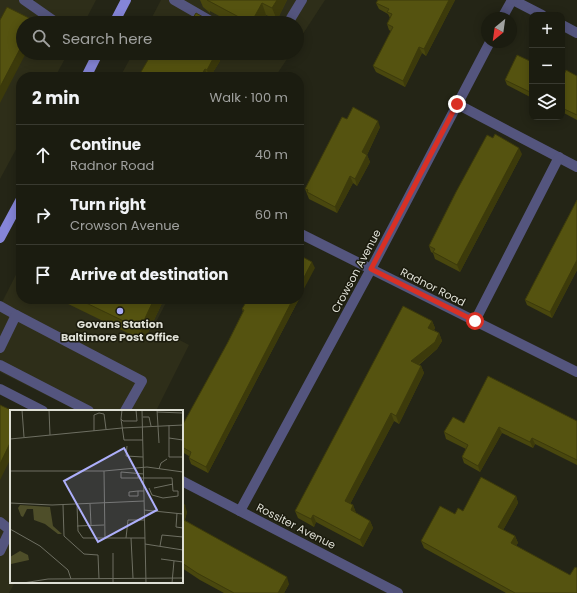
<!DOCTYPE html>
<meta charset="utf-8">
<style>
body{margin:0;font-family:Poppins,sans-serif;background:#242519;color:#f1f3f6}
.controls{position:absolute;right:12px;top:12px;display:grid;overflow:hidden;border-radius:8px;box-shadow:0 2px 10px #0003}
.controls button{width:36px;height:36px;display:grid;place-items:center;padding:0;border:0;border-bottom:1px solid #393a30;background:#1b1c10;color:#f1f3f6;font:20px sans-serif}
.compass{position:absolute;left:481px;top:12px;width:36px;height:36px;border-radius:50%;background:#1b1c10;box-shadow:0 2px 10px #0003;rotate:209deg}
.stop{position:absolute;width:12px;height:12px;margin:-9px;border:3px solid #d93025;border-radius:50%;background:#fff}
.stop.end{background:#d93025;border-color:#fff;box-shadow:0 1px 4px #0008}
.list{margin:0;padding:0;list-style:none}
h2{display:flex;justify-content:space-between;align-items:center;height:52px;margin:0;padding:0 16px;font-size:17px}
h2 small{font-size:13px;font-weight:400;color:#a0a19f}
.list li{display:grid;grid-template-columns:26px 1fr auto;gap:12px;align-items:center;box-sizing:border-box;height:60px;padding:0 16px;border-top:1px solid #393a30}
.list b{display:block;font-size:15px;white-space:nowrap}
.list p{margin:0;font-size:13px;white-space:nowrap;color:#a0a19f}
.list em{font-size:13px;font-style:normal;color:#a0a19f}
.icon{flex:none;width:22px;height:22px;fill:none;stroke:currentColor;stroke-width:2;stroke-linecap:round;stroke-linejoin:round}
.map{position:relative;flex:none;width:577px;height:593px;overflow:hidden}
.search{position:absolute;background:#1b1c10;box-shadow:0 2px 10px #0003;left:16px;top:16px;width:288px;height:44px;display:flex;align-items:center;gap:10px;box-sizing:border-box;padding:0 14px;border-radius:22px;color:#a0a19f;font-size:15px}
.panel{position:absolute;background:#1b1c10;box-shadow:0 2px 10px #0003;left:16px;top:72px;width:288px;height:232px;border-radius:16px}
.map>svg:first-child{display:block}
</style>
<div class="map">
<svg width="577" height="593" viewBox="0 0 577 593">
<rect width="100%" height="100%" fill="#242516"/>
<g fill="#2e2e19">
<path d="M0,0H25L32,5L35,0H96L84,23H23V53H68L55,77H21V140L0,179Z"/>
<path d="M161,0H325L297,43V23H149Z"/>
<path d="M133,53H291L275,77H120Z"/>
<path d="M21,265V299H168L157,320L163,325L160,330L189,345L156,411H78L0,372V306Z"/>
<path d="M0,405L13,411H11V582H15L9,593H0Z"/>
</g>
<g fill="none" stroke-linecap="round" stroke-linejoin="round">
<g stroke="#54557e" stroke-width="10">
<path d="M174,0L214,23"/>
<path d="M288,23L302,0"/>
<path d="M457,104L577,167"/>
<path d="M0,306L16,315"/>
<path d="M475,321L559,157"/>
<path d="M0,348L16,315L142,381L125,411"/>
<path d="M0,365L89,411"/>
<path d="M0,522L10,530L0,551"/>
</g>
<g stroke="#54557e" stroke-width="10">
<path d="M24,0L57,23"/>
<path d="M513,0L542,15"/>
<path d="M502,18L512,0"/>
<path d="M562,25L577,33"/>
<path d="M299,233L577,372"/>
<path d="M0,389L43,411"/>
<path d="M182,481L398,593"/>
<path d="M240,511L371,269L490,42"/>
</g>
<g stroke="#8585d8" stroke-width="10">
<path d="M114,23L126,0"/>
<path d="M86,77L98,53"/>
<path d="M0,238L21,199"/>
</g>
</g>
<g fill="#49470e">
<path d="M200,0H287L277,20L266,15L262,23H232L210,11V13L203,7Z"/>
<path d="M455,0L426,56L422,53L405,87L376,72L373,66L391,31L389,30L387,24L390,18L388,14L379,9L376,3Z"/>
<path d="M166,53H218L217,54L220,61L210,77H138L163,59Z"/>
<path d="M532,62V98L507,85L505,80Z"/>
<path d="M577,76V120L562,112V77Z"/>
<path d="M347,119L380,127L367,155L370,162L357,186L353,183L337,213L309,199L305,189Z"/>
<path d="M522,154L460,272L435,259L433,253L431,252L429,246Z"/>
<path d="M577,200V270L552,318L527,305L525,300Z"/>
<path d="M58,299H164L144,341Z"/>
<path d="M248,299H299L208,473L191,464L189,458V456L182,452V426L228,342L243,312L242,309Z"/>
<path d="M432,321L435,328L434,330L439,333L442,341L437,349L419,365L421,366L424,373L399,424L394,421L350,504L353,505L356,513L370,521L373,528L363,547L316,522L314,527L298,518L295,511Z"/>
<path d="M577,421V465L535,444L533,448L502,433L480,472L464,463L462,457L466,449L446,439L444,432L464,423Z"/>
<path d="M516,496L518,503L503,530L515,536L518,543L516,545L577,593H506L424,548L421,541L463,511Z"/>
<path d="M182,504L187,512L185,520L289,584L284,593H224L200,580L182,568Z"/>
</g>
<g fill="#3c3a0b">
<path d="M277,0H287L277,20L272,8Z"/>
<path d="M449,0H455L426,56L424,49Z"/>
<path d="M262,3L266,15L262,23H251Z"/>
<path d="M23,43V53H26L0,103V87Z"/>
<path d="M419,47L422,53L405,87L403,81Z"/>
<path d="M213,53H218L217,54L220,61L210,77H209L207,70Z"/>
<path d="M205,69L208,77H200Z"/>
<path d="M378,121L380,127L365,159L362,152Z"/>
<path d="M519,148L522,154L460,272L457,265Z"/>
<path d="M367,155L370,162L357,186L355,179Z"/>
<path d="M350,176L353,183L337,213L335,207Z"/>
<path d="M577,260V270L552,318L550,312Z"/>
<path d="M312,262L315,268L299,298V287Z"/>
<path d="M154,299H164L144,341L140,329Z"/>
<path d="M293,299H299L208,473L206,467Z"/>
<path d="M432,321L435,328L431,335L428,328Z"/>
<path d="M439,333L442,341L437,349L414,368L411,361Z"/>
<path d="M421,366L424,373L399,424L396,416Z"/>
<path d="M391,413L394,421L348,508L345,501Z"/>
<path d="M499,427L502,433L480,472L478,466Z"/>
<path d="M532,438L535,444L533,448L530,442Z"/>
<path d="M11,441V458L0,480V464Z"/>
<path d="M516,496L518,503L501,534L498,527Z"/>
<path d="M185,505L187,512L183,525L182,522V514Z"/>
<path d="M353,505L356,513L353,517L351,510Z"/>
<path d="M313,515L316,522L314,527L311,519Z"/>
<path d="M370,521L373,528L363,547L360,540Z"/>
<path d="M515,536L518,543L514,549L511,543Z"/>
<path d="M287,577L289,584L284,593H278Z"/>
</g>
<g fill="#555310" stroke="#3c3a0b">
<path d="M207,0H277L272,8L262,3L251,23H250Z"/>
<path d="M378,0H449L424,49L419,47L403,81L373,66L393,27L387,24L392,14L387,12L389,9L376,3Z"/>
<path d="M7,7L35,21L34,23H23V43L0,87V20Z"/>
<path d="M196,13L210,21L211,23H190Z"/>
<path d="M152,53L163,59L166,53H216L207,70L205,69L200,77H138Z"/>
<path d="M517,55L532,62V93L505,80Z"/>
<path d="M566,70L577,76V115L562,108V77H563Z"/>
<path d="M353,107L378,121L362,152L367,155L355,179L350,176L335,207L307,192L308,190L305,189L342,117L347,119Z"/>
<path d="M495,134L519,148L457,265L433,252L435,249L429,246L456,192L487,135L493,138Z"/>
<path d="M577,200V260L550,312L525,300Z"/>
<path d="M299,255L312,262L299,287Z"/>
<path d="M78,299H154L140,329Z"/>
<path d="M248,299H293L206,467L189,458L191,452L182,447V433L183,432L182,431V426L228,342L244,310L242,309Z"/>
<path d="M403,306L432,321L428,328L439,333L435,342L411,361L421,366L396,416L391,413L345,501L353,505L351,510L370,521L360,540L313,515L311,519L295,511Z"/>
<path d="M488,376L577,421V460L532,438L530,442L499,427L478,466L462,457L468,445L444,432L453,417L464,423Z"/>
<path d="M0,405L13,411H11V441L0,464Z"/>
<path d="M481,477L516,496L498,527L515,536L511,543L570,575L575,567L577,568V593H515L421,541L440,506L455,514L458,508L463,511Z"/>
<path d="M182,504L185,505L182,514Z"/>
<path d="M182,519L287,577L278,593H234L197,573L182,563Z"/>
</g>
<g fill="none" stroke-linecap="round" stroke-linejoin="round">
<path stroke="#d93025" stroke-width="5" d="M457,104L371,269L475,321"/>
</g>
<circle fill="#adaffb" stroke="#1b1b0d" stroke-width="1.5" cx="120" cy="311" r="4"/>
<g text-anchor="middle" stroke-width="3" stroke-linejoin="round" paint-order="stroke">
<g font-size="11" fill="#dedfd5" stroke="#1b1b0d">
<text transform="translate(356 271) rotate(-62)" y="4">Crowson Avenue</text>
<text transform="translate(433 287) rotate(27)" y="4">Radnor Road</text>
<text transform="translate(296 526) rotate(27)" y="4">Rossiter Avenue</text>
</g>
<g font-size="11" font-weight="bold" fill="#dedfd5" stroke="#1b1b0d">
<text x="120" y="328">Govans Station<tspan x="120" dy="13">Baltimore Post Office</tspan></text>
</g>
</g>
<g transform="translate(10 410)">
<rect width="173" height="173" fill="#242516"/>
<path d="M10,95L40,97L43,116L52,124H48L35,114L24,110L23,99H17L13,107L11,106L8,98ZM10,141L18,145L19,150L1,154L0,147Z" fill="#4e4e29"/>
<path fill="none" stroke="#6e6f62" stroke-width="1" d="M12,0L14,27M39,0L40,25M112,0L111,9L113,11H127L126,0M132,0L136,173M147,0L149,33M147,2L173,3M133,7H139L141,16M111,9L114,30H133M159,15V47H173M84,21V5L89,3L94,4L96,19M159,28L173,30M0,29L112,18L173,15M117,36L116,46L133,47M149,59L151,53L157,49M0,61H94L137,57L173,62M94,61L95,129M128,64V68H111V62L134,64M128,68H162L163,81H168V86L153,88L142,85L139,78M144,78L163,74M128,81V86H119V82L128,81H134M0,93L42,95L134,91M67,94L68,121L73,128H135M80,94L81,115M53,95L54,126L74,144L88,145L89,169M134,100L173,104M167,103L166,117L173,118M67,116L94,115M0,119L30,136L58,160L61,169M116,128L118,110H135M121,128L123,168M135,134L173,140M150,136L152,125L173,127M103,143V173M151,149L173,152M13,173L38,169L173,168M162,173L164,151"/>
<path fill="#adaffb" fill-opacity="0.15" stroke="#adaffb" stroke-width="2" d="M114,38L147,100L88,132L54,71Z"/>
<rect width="173" height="173" fill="none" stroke="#dedfd5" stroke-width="2"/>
</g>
</svg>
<div class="controls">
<button>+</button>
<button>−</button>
<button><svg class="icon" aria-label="layers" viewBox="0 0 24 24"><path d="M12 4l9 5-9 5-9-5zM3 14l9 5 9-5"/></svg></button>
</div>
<svg class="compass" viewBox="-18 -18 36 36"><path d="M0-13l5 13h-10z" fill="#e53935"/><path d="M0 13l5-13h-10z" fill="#a0a19f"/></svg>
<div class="stop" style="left:475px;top:321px"></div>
<div class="stop end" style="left:457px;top:104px"></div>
<div class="search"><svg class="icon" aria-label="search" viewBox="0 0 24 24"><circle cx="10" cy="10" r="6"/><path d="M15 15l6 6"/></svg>Search here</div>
<section class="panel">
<h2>2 min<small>Walk · 100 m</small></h2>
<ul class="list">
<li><svg class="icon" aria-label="ahead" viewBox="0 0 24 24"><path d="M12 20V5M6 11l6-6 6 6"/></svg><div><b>Continue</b><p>Radnor Road</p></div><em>40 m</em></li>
<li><svg class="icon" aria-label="right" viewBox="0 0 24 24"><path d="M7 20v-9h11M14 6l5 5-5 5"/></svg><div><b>Turn right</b><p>Crowson Avenue</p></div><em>60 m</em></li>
<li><svg class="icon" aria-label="arrive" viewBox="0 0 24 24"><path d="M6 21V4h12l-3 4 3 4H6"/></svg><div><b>Arrive at destination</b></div></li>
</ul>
</section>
</div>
